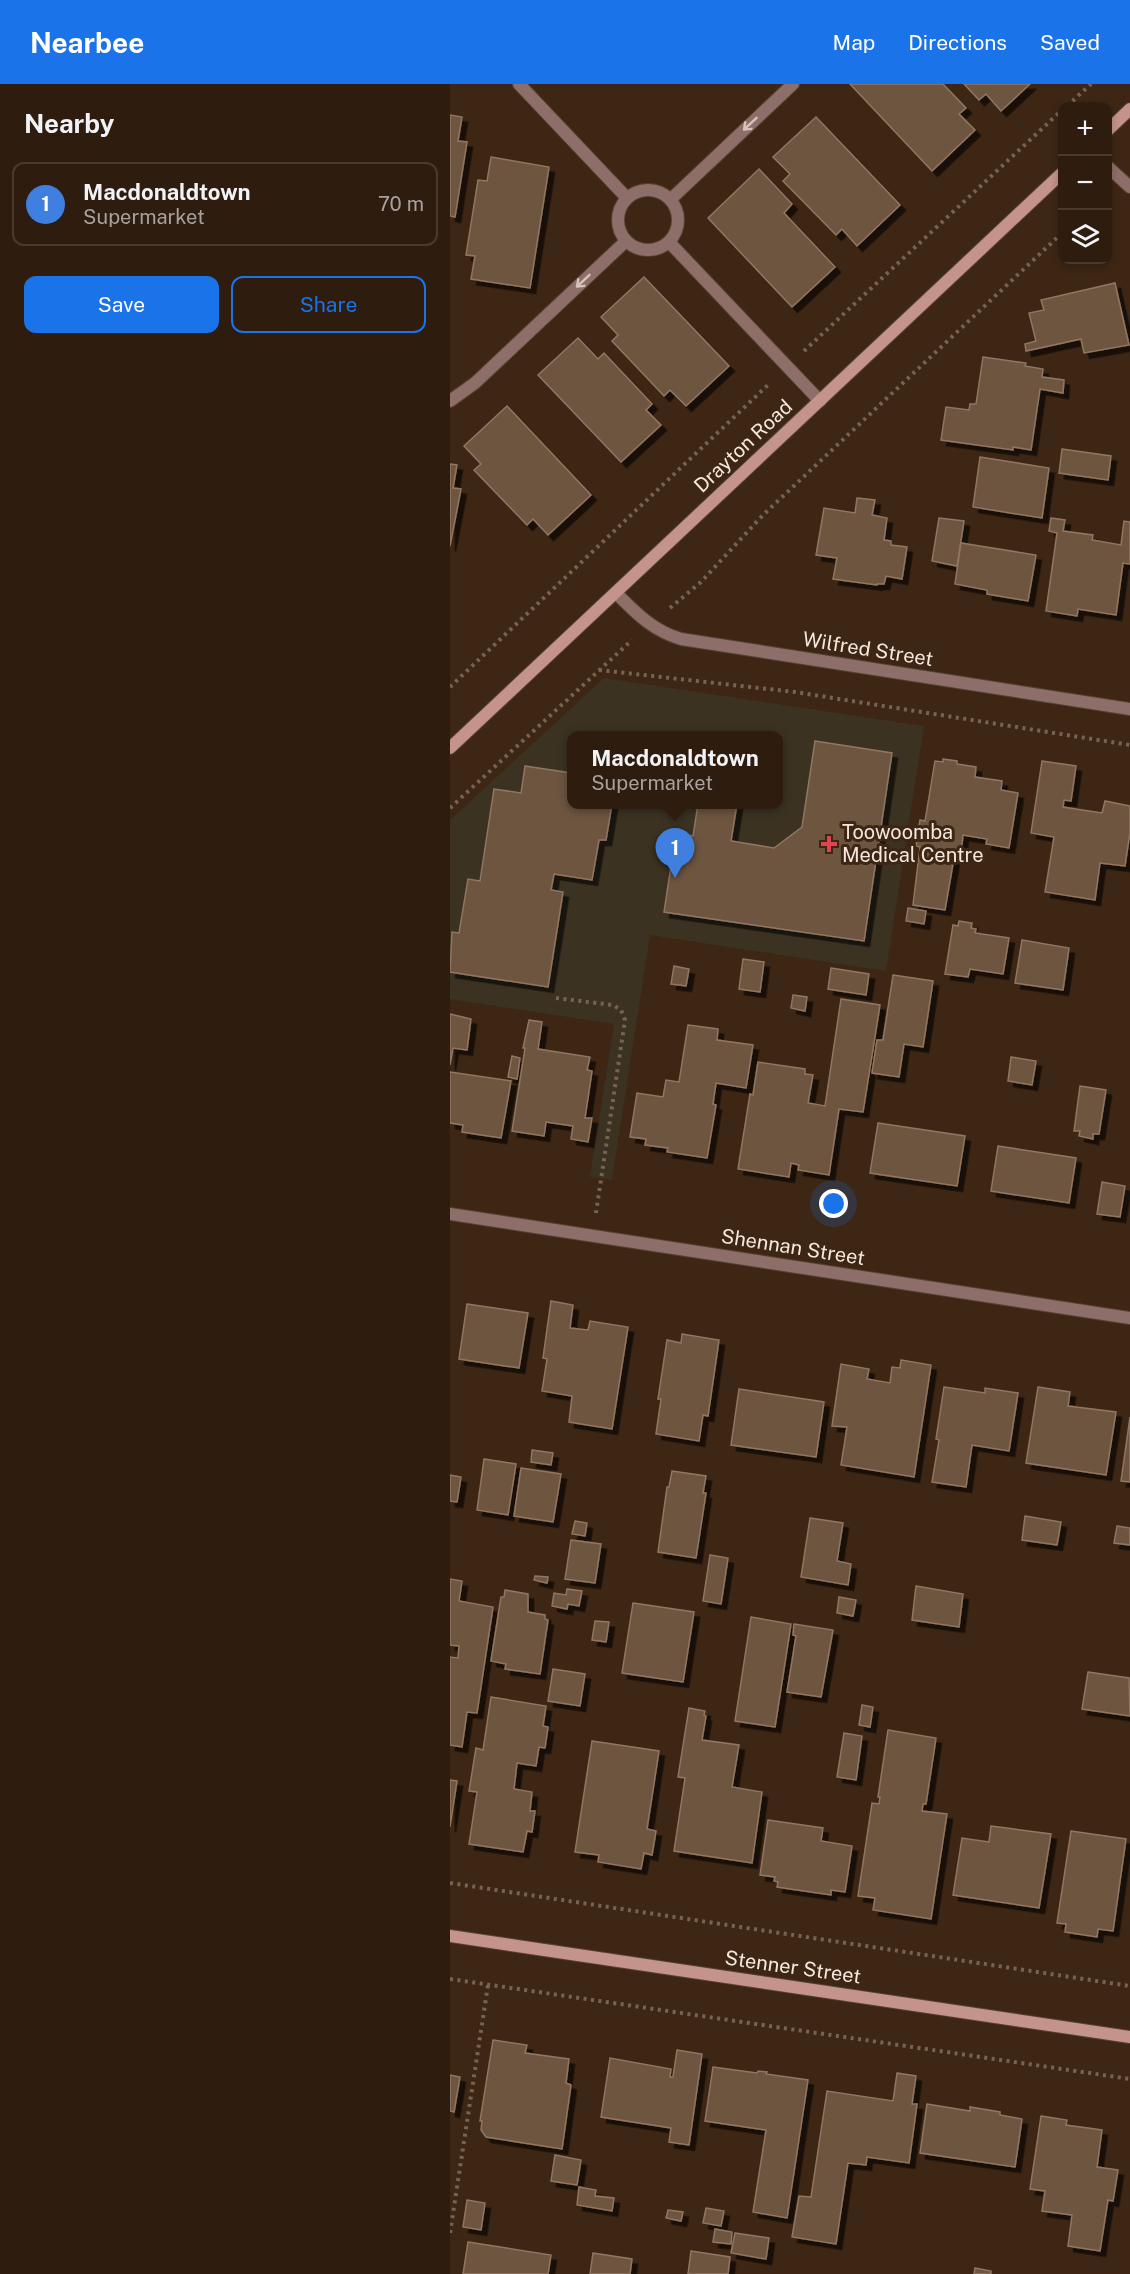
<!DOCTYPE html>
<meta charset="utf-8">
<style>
body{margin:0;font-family:"Public Sans",sans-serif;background:#362518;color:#f1f3f6}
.controls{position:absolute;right:18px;top:18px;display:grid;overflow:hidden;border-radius:12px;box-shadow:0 3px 9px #0003}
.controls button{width:54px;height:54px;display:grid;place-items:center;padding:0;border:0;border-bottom:2px solid #493a2f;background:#2e1c0f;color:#f1f3f6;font:30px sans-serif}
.you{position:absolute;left:384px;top:1120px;width:21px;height:21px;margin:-15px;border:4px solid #fff;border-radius:50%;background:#1a73e8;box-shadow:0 0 0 9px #1a73e833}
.badge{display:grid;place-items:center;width:39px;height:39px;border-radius:50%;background:#1a73e8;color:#fff;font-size:20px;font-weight:700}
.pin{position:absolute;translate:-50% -50px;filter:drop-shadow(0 2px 3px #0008)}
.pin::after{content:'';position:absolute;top:32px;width:21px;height:18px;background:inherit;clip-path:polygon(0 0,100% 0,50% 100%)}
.popup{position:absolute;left:117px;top:647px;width:216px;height:78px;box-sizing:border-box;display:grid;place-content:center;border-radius:12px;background:#2e1c0f;filter:drop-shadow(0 2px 4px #0005);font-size:20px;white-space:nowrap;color:#a7a19e}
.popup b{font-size:22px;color:#f1f3f6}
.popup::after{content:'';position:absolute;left:50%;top:100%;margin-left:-12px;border:12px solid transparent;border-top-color:#2e1c0f}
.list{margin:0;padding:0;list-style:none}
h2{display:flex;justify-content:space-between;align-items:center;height:78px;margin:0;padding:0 24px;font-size:26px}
h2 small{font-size:20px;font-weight:400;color:#a7a19e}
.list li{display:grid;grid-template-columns:39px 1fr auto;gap:18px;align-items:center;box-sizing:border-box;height:84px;margin:0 12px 12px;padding:0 12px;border:2px solid #493a2f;border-radius:12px}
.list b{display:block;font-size:22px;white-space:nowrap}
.list p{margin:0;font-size:20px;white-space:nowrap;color:#a7a19e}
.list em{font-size:20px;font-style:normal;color:#a7a19e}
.actions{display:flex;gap:12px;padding:18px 24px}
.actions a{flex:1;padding:14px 0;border:2px solid #1a73e8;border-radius:12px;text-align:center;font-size:21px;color:#1a73e8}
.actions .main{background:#1a73e8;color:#fff}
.icon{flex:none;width:33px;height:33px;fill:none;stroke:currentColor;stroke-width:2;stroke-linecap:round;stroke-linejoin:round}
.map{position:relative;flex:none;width:680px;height:2190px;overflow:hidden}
header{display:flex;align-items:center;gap:36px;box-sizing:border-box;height:84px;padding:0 30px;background:#1a73e8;color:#fff}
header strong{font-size:28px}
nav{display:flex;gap:33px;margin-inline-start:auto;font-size:21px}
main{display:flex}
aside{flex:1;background:#2e1c0f}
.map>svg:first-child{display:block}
</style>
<header>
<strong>Nearbee</strong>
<nav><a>Map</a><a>Directions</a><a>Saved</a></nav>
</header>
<main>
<aside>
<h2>Nearby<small></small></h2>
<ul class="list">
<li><span class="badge" style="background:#3f7fe0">1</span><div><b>Macdonaldtown</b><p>Supermarket</p></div><em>70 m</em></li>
</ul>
<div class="actions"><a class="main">Save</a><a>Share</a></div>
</aside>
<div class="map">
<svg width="680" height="2190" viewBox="0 0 680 2190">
<defs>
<filter id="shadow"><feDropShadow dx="5.5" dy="5.5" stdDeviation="0" flood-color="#0009"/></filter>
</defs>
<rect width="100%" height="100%" fill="#3d2614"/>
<path fill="#3b3222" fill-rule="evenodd" d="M154,594L474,642L436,887L200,851L162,1096L140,1093L164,940L0,915V736ZM122,652H328V720H122Z"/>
<g fill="#6d5440" stroke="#917662" stroke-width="1.5" filter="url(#shadow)">
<path d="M400,0H493L516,24L509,30L525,46L482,87Z"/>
<path d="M514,0H580L551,27L536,10L529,16Z"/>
<path d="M0,31L12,33L8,57L17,58L5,133L0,132Z"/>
<path d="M366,33L450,121L407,162L392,145L386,151L333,97L340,90L323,73Z"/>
<path d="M41,73L99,83L80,204L21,195L25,172L16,171L28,96L37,97Z"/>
<path d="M309,85L342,120L334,129L385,183L342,223L258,134Z"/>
<path d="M194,193L279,282L236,322L220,306L214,312L162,257L168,251L151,233Z"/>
<path d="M665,199L679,261L634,269L631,255L576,267L575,260L586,257L579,229L594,226L591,216Z"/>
<path d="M128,254L148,275L154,269L202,320L196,326L211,341L171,378L88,291Z"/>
<path d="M533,273L576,279L575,282L593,285L592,293L614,296L613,309L590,305L581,366L563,363V366L491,356L496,323L519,326L520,320H526Z"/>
<path d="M57,322L141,411L98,451L83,435L77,441L24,386L31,380L14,362Z"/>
<path d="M612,365L661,372L658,396L609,389Z"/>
<path d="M530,373L599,384L592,434L523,423Z"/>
<path d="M0,380L7,381L3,404L11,405L0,462Z"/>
<path d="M407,414L425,416L422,431L437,434L434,456L441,457V461L457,463L452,495L436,492L434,500H427V501L383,495L387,474L366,471L374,424L405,429Z"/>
<path d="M489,434L514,437L507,482L482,477Z"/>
<path d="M601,434L615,436L613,447L643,451L642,456L671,461L674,437L680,438V480L673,479L666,531L628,525L627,532L596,527L607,449L599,447Z"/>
<path d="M511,459L586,471L578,517L537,510V506L505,500Z"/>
<path d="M365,657L442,669L414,857L214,828L226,749L243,752L248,720H287L281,757L324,764L352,743Z"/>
<path d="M493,675L507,677V680L526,683L525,693L552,697L551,706L568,709L559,764L536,760L537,755L513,751L511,769L505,768L495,826L463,821L470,763L466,762L470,736L475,737L485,677L493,678Z"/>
<path d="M592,677L626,682L621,717L614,716L613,723L652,729L655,717L680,722V748L675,782L650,779L645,816L595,808L604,753L581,749Z"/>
<path d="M75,682L121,689L120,697H122V720H162L156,756H149L142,796L104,790L101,806L113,808L98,903L0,888L2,848L9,849L18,795L30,797L44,705L71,709Z"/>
<path d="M458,824L476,827L474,840L456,837Z"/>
<path d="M509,837L522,839L521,844L526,845L525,849L559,854L553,890L520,885L518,893L495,890L503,841L508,842Z"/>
<path d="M572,856L619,864L613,906L565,899Z"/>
<path d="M293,875L314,878L310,908L289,905Z"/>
<path d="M224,882L239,885L236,902L221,900Z"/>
<path d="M381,884L419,890L416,911L378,905Z"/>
<path d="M443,891L483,897L473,963L454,960L449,993L422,989L427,956H433Z"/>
<path d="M343,911L357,913L355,927L341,924Z"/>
<path d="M391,915L430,921L413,1028L389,1025L379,1091L348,1086L349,1081L341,1079L339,1093L288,1085L300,1010L303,1011L308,978L355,985V990L363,991L358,1019L375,1022Z"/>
<path d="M0,930L21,935L17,966L3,964L0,981Z"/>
<path d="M79,936L92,938L88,965L140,973L137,986L142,987L135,1034H142L138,1058L121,1055L123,1042L96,1038L94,1052L62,1047L75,964H73Z"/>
<path d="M238,941L268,945L267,956L303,961L296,1004L266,999L263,1020L266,1021L257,1074L217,1068L218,1064L195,1061L196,1055L180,1053L187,1009L213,1013L216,996L229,998Z"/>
<path d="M62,972L70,974L67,995L58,993Z"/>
<path d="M561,973L586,977L582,1001L558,997Z"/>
<path d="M0,988L61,997L51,1054L12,1048L13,1041L0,1039Z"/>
<path d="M630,1002L656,1006L649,1050H643V1055L629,1052L630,1047H624Z"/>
<path d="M428,1039L515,1052L507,1102L420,1089Z"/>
<path d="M548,1062L626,1074L619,1119L541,1107Z"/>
<path d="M652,1098L675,1102L670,1133L647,1130Z"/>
<path d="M101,1217L123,1221L120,1244L138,1246L140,1237L178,1243L162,1345L119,1338L122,1312L92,1307L97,1275L93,1274Z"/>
<path d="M17,1220L78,1229L69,1284L9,1275Z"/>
<path d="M232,1250L269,1256L258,1332L253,1331L249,1357L206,1350L211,1315H208L217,1256L231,1259Z"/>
<path d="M451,1276L481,1281L464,1393L391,1381L397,1343L382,1342L391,1280L419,1285L417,1295L440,1299L442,1283L450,1284Z"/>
<path d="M494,1303L535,1309V1304L568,1309L559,1367L522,1361L516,1403L482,1398L489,1356L486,1355Z"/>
<path d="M588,1303L620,1308L618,1322L666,1328L656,1391L576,1379Z"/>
<path d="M289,1305L374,1318L366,1373L281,1361Z"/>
<path d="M680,1333V1398L671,1397Z"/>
<path d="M82,1366L103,1369L101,1381L81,1378Z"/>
<path d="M34,1375L66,1380L58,1431L27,1426Z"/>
<path d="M71,1384L111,1390L103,1438L64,1432Z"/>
<path d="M222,1387L256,1392L253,1409H256L246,1474L208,1468L217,1403H219Z"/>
<path d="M0,1391L11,1393L7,1418L0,1417Z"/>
<path d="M575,1432L611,1438L607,1461L572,1456Z"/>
<path d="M360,1434L393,1439L387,1477L401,1480L398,1501L351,1493Z"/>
<path d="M125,1437L137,1439L135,1452L122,1450Z"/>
<path d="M667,1442L680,1444V1461L664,1459Z"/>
<path d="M121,1456L151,1460L145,1499L115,1495Z"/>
<path d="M260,1471L278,1474L271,1520L253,1517Z"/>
<path d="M85,1492L98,1493L97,1499L84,1496Z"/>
<path d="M0,1495L12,1497L9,1517L43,1523L27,1629L17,1628L12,1663L0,1661V1573L8,1574L9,1562L0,1561Z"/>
<path d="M466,1502L513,1510L509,1543L462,1536Z"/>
<path d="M117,1505L132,1507L129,1522L118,1520L117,1525L102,1522L104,1509L116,1511Z"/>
<path d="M55,1506L78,1510V1528L95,1531V1535L98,1536L90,1590L55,1585L56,1580L41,1577L51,1513H54Z"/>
<path d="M389,1513L406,1516L403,1532L387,1529Z"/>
<path d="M183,1519L244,1528L233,1598L172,1589Z"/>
<path d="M301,1533L341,1540L325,1643L285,1637Z"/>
<path d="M145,1537L159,1538L156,1558L142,1556Z"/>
<path d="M344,1540L383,1546L371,1613L337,1608L346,1552L343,1551Z"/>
<path d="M103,1585L135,1590L130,1622L98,1617Z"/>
<path d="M638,1588L679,1594L680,1632L632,1625Z"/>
<path d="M41,1613L96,1622L93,1642L98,1643L95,1664L89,1663L86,1682L67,1679L64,1705L82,1708L80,1727H85L82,1748L77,1747L73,1768L19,1760L27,1708L19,1707L26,1664L33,1666Z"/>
<path d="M412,1621L423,1623L420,1643L409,1641Z"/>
<path d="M239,1624L255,1627L254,1631L256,1632L252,1656L289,1661L282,1703L312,1708L302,1779L224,1767L235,1694L228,1693Z"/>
<path d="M438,1646L486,1654L476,1720H473L472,1727L497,1730L481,1835L423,1826L425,1814L408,1812L422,1719L429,1720L430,1713H428Z"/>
<path d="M394,1649L412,1652L406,1696L387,1693Z"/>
<path d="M142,1657L209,1667L197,1745L206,1747L202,1771L194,1769L191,1785L148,1778L149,1771L125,1768Z"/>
<path d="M0,1696L7,1697L0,1743Z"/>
<path d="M318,1736L373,1744L371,1757L402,1762L395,1808L381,1806V1811L327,1803L328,1798L324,1797L325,1793L310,1791Z"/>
<path d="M541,1742L601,1750L589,1824L503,1811L512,1754L539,1758Z"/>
<path d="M621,1747L676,1755L663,1847L648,1845L647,1853L615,1848L616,1840L607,1839Z"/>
<path d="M43,1956L77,1961L75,1969L119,1975L116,1999L121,2001L112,2065L36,2053L31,2046L32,2037H30Z"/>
<path d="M227,1966L252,1970L239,2061L219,2058L221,2044L151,2033L160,1974L221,1985L220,1993H223Z"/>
<path d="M263,1983L307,1989L308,1987L317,1988L316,1990L358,1996L337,2134L303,2128L316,2046L255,2037Z"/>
<path d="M447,1989L466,1992L462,2020H467L459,2079L417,2073L416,2081L398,2079L386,2160L342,2153L349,2112L361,2113L377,2007L443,2017Z"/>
<path d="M0,1991L10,1993L4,2028L0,2027Z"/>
<path d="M477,2020L520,2027V2023L550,2028V2031L572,2035L565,2083L470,2069Z"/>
<path d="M591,2032L617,2036L616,2041L652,2046L647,2083L668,2086L663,2117L658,2116L650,2167L618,2162L622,2131L592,2127L595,2107L580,2105Z"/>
<path d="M105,2071L131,2076L127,2101L101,2097Z"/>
<path d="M129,2103L146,2106L145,2112L164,2114L162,2127L127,2121Z"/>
<path d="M17,2116L35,2119L31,2146L13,2143Z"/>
<path d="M256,2124L274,2127L271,2142L253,2139Z"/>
<path d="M218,2126L233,2128L231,2137L216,2134Z"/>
<path d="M265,2145L282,2148L281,2160L263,2158Z"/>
<path d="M285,2149L319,2154L316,2175L281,2169Z"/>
<path d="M18,2158L101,2171L98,2190H13Z"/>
<path d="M241,2167L280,2173L278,2190H238Z"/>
<path d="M143,2169L182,2175L180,2190H140Z"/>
<path d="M525,2184L541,2187V2190H524Z"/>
</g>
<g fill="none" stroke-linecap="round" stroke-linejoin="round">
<g stroke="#574130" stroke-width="14">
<g id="service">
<path d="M69,0L177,114"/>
<circle cx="198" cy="136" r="30"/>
<path d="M221,115L343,0"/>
<path d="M219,158L370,317"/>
<path d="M0,317L25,299L176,157"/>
</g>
</g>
<g stroke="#574130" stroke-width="14">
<g id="minor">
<path d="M658,83L680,103"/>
<path d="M166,509C186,529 203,547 231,555L680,625"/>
<path d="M0,1130L680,1234"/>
</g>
</g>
<g stroke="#574130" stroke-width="14">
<g id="secondary">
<path d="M658,46L680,25"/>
<path d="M0,664L612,89"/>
<path d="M0,1852L680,1953"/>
</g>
</g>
<g stroke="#786353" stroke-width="4" stroke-dasharray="3 4.5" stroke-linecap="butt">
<path d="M617,22L641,0"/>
<path d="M354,267L612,26"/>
<path d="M220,524L251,498L313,431L612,149"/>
<path d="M149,586L345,608L680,661"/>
<path d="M0,603L320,299"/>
<path d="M0,724L182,556"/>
<path d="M106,914L163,921L171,926L175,936L146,1129"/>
<path d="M0,1799L680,1902"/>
<path d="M0,1895L680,1995"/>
<path d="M0,2149L38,1901"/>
</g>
<use href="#service" stroke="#8d6e69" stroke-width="12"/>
<use href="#minor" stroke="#8d6e69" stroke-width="12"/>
<use href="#secondary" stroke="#c4938b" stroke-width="12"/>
</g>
<defs><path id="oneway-shaft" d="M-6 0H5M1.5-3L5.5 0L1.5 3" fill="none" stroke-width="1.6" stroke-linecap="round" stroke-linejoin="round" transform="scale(1.5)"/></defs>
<g stroke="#d6c3ba">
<use href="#oneway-shaft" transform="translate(300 40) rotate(137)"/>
<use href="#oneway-shaft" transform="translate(133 197) rotate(137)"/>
</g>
<path fill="#e0444e" stroke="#3d2614" stroke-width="2" d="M376 751h6v6h6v6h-6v6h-6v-6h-6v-6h6z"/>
<g text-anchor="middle" stroke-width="6" stroke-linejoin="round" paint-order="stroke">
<g font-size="20" fill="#f6e7dc" stroke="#3d2614">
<text transform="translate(293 362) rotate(-43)" y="7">Drayton Road</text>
<text transform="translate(418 565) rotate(9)" y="7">Wilfred Street</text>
<text transform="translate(343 1163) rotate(9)" y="7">Shennan Street</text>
<text transform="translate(343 1883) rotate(8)" y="7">Stenner Street</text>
</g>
<g font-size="20" fill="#f6e7dc" stroke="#3d2614" text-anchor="start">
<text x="392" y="755">Toowoomba<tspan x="392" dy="23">Medical Centre</tspan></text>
</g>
</g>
</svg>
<div class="controls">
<button>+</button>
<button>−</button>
<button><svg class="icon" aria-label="layers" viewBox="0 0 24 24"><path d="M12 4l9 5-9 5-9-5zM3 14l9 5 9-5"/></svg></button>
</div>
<div class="you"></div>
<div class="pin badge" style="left:225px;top:794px;background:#3f7fe0">1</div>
<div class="popup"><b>Macdonaldtown</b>Supermarket</div>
</div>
</main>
